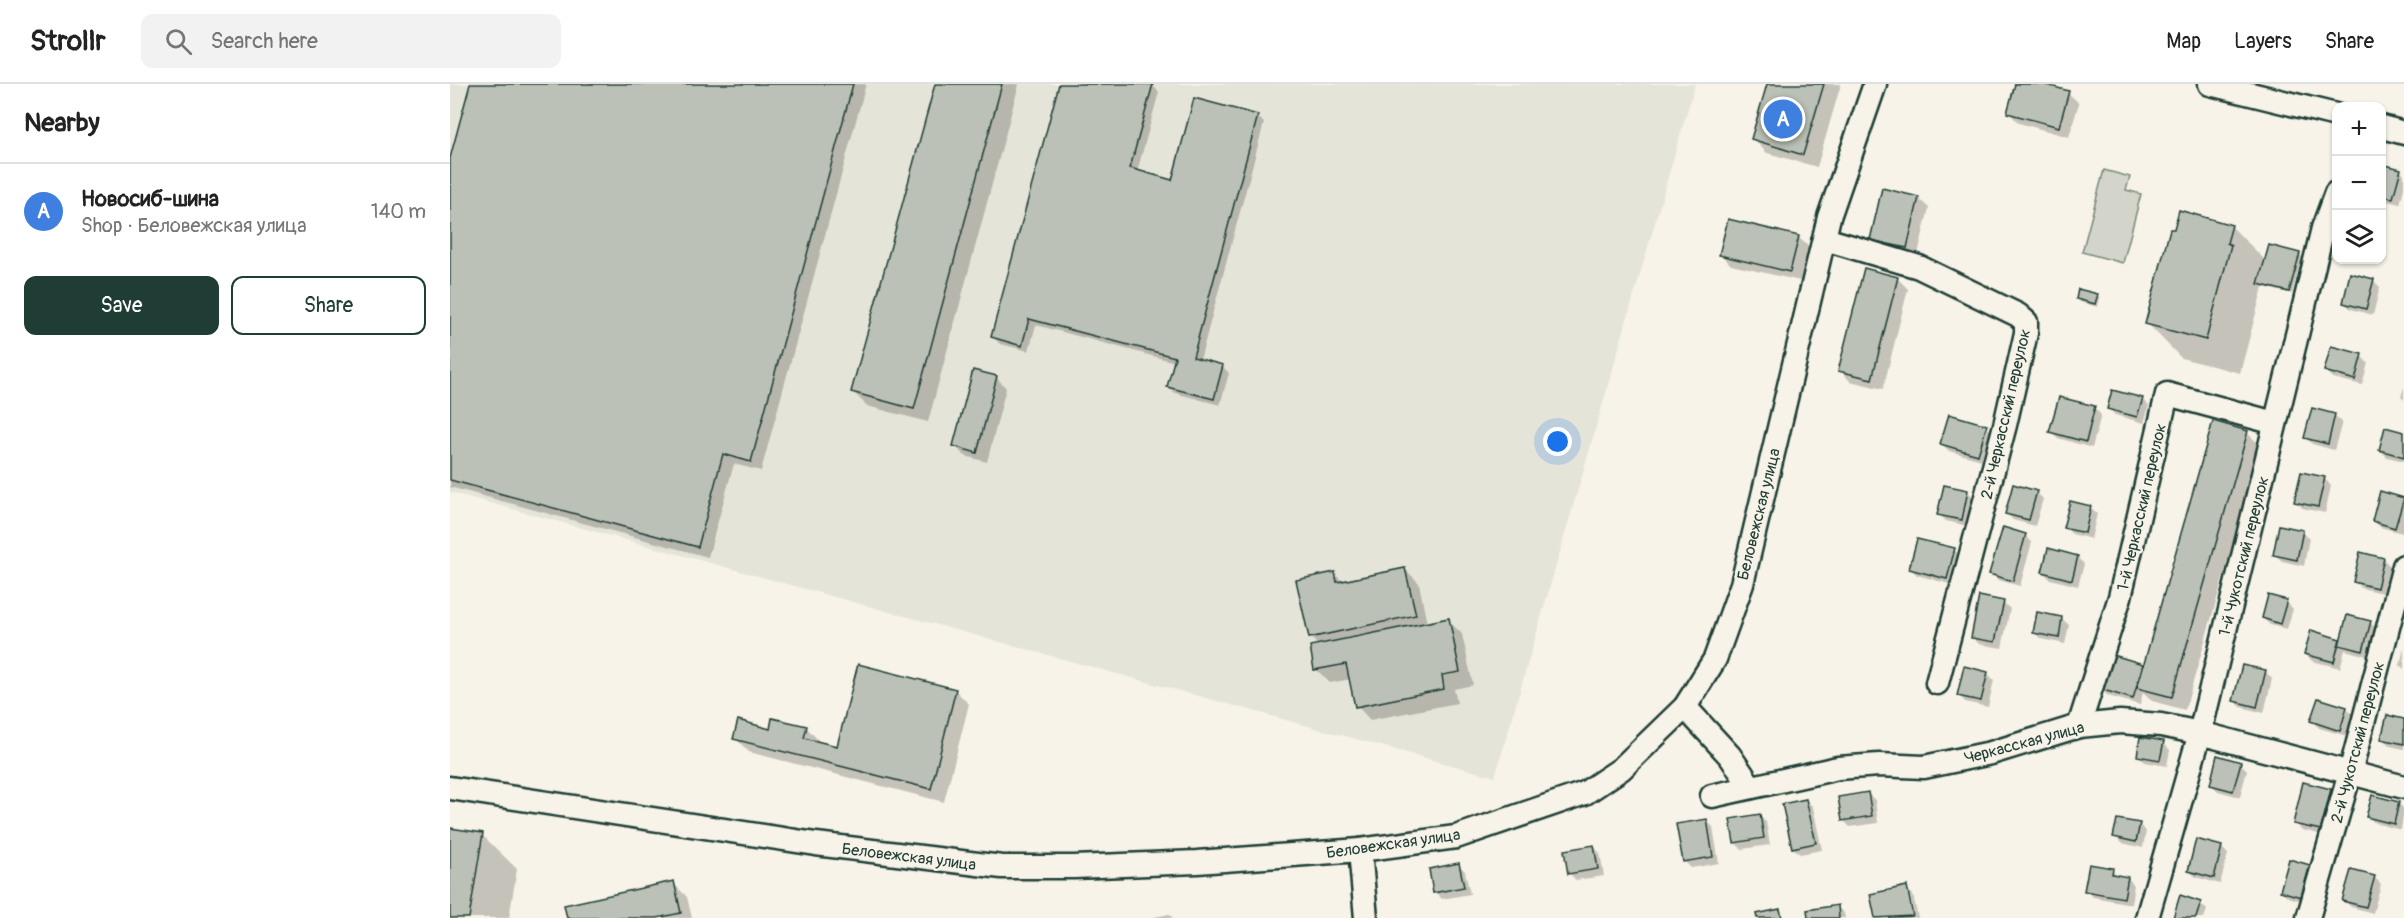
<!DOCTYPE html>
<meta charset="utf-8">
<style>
body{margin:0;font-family:Pangolin,sans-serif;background:#f2f2f2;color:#222}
.controls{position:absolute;right:18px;top:18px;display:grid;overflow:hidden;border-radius:12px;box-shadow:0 2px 4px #0004}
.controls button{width:54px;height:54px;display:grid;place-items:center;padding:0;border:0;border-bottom:2px solid #e0e0e0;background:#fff;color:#222;font:30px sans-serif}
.you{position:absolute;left:1108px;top:358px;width:21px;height:21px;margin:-15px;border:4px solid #fff;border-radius:50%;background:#1a73e8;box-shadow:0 0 0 9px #1a73e833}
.badge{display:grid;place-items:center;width:39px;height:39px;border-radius:50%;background:#1f3d34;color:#fff;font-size:20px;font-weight:700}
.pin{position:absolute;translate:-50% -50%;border:3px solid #fff;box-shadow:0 2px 6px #0006}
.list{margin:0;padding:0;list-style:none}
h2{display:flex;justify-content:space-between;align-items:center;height:78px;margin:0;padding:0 24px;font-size:26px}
h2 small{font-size:20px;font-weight:400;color:#767676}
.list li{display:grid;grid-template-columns:39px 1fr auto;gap:18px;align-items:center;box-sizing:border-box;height:96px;padding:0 24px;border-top:2px solid #e0e0e0}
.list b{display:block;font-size:22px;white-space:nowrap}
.list p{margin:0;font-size:20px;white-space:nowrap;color:#767676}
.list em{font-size:20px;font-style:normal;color:#767676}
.actions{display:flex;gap:12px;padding:18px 24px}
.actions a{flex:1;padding:14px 0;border:2px solid #1f3d34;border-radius:12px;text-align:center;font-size:21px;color:#1f3d34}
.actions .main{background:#1f3d34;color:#fff}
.icon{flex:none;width:33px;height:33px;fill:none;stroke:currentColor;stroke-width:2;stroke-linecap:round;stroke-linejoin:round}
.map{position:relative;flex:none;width:1954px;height:834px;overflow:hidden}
header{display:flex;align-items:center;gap:36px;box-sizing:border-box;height:84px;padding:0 30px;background:#fff;border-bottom:2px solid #e0e0e0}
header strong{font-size:28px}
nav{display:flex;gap:33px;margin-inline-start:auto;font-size:21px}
.search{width:420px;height:54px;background:#f2f2f2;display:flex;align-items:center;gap:15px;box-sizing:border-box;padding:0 21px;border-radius:12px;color:#767676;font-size:22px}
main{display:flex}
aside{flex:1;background:#fff}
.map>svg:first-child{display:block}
</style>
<header>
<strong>Strollr</strong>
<div class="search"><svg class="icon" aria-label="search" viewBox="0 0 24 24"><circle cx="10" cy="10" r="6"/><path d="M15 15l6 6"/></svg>Search here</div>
<nav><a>Map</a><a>Layers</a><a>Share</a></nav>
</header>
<main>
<aside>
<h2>Nearby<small></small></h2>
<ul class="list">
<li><span class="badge" style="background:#3f7fe0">A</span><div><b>Новосиб-шина</b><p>Shop · Беловежская улица</p></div><em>140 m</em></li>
</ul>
<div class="actions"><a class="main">Save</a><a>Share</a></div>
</aside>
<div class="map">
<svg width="1954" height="834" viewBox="0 0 1954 834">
<rect width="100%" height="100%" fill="#f7f3e8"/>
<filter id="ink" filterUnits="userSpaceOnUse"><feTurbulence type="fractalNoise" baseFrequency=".0167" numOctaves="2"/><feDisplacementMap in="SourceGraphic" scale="12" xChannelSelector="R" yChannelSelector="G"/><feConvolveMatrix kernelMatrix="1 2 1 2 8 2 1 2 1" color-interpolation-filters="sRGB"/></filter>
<g filter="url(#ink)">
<path fill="#e5e4d9" d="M0,0H1245L1045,693L0,408Z"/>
<path fill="#d3d5ca" stroke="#79897f" stroke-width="1.5" d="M1654,86L1680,93L1676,106L1691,110L1673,179L1632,168Z"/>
<g fill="#0003">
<path d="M22,0H416L311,387L284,380L258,473L0,403V80Z"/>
<path d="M486,0H569L478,338L417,322L403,308Z"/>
<path d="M610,0L702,1L709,8L687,88L723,97L807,32L814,39L750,276L772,282L779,289L770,321L725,309L718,302L725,278L586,241L579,267L550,260L543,253Z"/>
<path d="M1319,0H1391L1367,83L1317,69L1303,55Z"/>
<path d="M1566,0H1587L1618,9L1629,19L1619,53L1569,39L1558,28Z"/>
<path d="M1932,82L1950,86L1954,90V104L1950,120L1932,116Z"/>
<path d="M1468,114L1479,124L1467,174L1432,166L1422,155Z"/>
<path d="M1781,142L1816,177L1849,170L1852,173L1842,210L1813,203L1790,289L1731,274L1697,239Z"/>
<path d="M1348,153L1359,163L1350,197L1281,181L1271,170Z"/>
<path d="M1447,194L1458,205L1433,305L1400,297L1390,286Z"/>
<path d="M1923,196L1930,203L1923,231L1901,225L1894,219Z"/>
<path d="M1647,211L1650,214L1648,223L1630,218L1627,215Z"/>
<path d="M1911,272L1918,279L1912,301L1883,294L1876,287Z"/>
<path d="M546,293L556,304L537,378L515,372L505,362Z"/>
<path d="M1954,303V316L1951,313Z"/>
<path d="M1692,315L1699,322L1694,339L1665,331L1658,324Z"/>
<path d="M1644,324L1651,331L1642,364L1608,354L1601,348Z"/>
<path d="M1863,326L1885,332L1892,338L1884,366L1862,360L1855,353Z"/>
<path d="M1536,342L1543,349L1535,377L1499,367L1492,360Z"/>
<path d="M1797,349L1811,362L1735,626L1702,617L1693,608L1690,621L1658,612L1651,605L1692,581L1694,583Z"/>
<path d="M1954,349V377L1937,373L1930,366Z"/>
<path d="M1875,395L1881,402L1875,429L1852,424L1846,417Z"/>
<path d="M1518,408L1524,414L1518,442L1496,437L1489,430Z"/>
<path d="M1586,408L1593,415L1585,442L1563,436L1556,429Z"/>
<path d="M1953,415L1954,442L1952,449L1930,443L1923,436Z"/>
<path d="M1640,424L1647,430L1641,455L1622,450L1615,443Z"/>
<path d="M1853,448L1859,454L1854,482L1832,477L1825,471Z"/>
<path d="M1575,452L1582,458L1570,502L1548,496L1541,489Z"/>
<path d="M1504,466L1511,473L1503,501L1467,491L1460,484Z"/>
<path d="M1627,473L1634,480L1628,502L1600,495L1593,488Z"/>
<path d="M1933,475L1940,482L1933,509L1911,504L1904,497Z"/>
<path d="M955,485L969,499L977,540L998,536L1012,550L1023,601L1004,605L1007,619L920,636L907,622L901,595L880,599L866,585L869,562L860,553L884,489L893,498Z"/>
<path d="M1553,518L1560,525L1552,564L1529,560L1522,553Z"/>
<path d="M1836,518L1843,525L1837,545L1820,541L1813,534Z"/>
<path d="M1612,535L1619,541L1615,560L1591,555L1584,548Z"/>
<path d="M1920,539L1927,545L1920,573L1895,566L1890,584L1862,577L1856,570L1862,548L1892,557Z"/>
<path d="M1954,563V585L1950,581Z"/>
<path d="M1793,582L1816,588L1822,595L1814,629L1791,623L1785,617Z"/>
<path d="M1537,589L1544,596L1538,623L1515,618L1509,611Z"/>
<path d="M505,606L519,620L494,718L299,668L285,654L321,647L324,635L357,644L370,658V660L388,664Z"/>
<path d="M1896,624L1903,631L1897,652L1869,644L1862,637Z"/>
<path d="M1954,637V665L1940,662L1933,655Z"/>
<path d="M1713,659L1720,666L1717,682L1695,678L1688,671Z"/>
<path d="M1790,679L1797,686L1790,713L1768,707L1761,700Z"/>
<path d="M1880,706L1887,713L1877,752L1852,746L1845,739Z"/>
<path d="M1418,710L1425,716L1428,739L1400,743L1393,736Z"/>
<path d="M1356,716L1363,723L1372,766L1350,770L1343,764Z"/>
<path d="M1949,720L1954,725L1951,746L1925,739L1918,733Z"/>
<path d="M1309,732L1316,738L1320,761L1292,765L1285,759Z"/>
<path d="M1256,736L1263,743L1269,779L1241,784L1234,777Z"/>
<path d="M1689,741L1696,747L1693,764L1672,759L1665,752Z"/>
<path d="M0,746L32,751L67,785L59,834H0Z"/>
<path d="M1143,762L1150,769L1154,792L1126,796L1120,790Z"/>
<path d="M1771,763L1778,770L1770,800L1746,793L1739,787Z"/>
<path d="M1840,777L1860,783L1866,789L1858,819L1838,813L1831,806Z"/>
<path d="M1008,780L1015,787L1020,810L992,815L985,808Z"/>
<path d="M1662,786L1669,793L1678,794L1684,801L1681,820L1643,813L1636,806Z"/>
<path d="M1924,793L1931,800L1923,829L1901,823L1894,816Z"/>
<path d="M223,799L237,813L242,834H119Z"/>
<path d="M1456,804L1463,811L1468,834H1465L1460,810H1457L1462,834H1426L1422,811Z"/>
<path d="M1750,819L1757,826L1754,834H1725Z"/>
<path d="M1387,823L1394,829L1395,834H1360Z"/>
<path d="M719,830L723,834H700Z"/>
</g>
<g fill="#bbc1b6" stroke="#1f3d34" stroke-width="1.5">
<path d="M20,0H403L301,378L273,370L248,463L0,396V74Z"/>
<path d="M485,0H552L464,325L401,308Z"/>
<path d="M609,0H703L680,84L722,96L744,14L808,31L743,273L773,281L764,315L717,303L725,273L579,235L572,262L541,253Z"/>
<path d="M1317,0H1374L1353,71L1301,55Z"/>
<path d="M1565,0H1593L1619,7L1609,43L1557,29Z"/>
<path d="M1932,80L1951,85L1943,114L1932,112Z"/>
<path d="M1432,104L1469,113L1457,164L1420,156Z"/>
<path d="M1729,126L1782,141L1777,159L1781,161L1756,256L1695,240L1720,145H1724Z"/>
<path d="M1278,135L1349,152L1340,188L1269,171Z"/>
<path d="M1819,161L1850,169L1839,208L1808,200Z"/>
<path d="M1414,184L1448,193L1422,295L1388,287Z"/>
<path d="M1900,189L1924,195L1916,225L1893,219Z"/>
<path d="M1628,205L1648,210L1645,220L1626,215Z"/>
<path d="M1881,262L1912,270L1905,296L1874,287Z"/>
<path d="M523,286L547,292L527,369L503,362Z"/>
<path d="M1662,306L1693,314L1687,333L1657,325Z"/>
<path d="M1609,313L1645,322L1636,358L1599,348Z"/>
<path d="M1862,324L1885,330L1878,360L1854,354Z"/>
<path d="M1499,330L1537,341L1528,371L1490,360Z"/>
<path d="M1763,337L1798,347L1722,613L1687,604Z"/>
<path d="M1935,343L1954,348V373L1929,366Z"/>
<path d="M1851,388L1875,393L1868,423L1844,418Z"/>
<path d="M1563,400L1587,407L1579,436L1555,430Z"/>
<path d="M1494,401L1518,406L1512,436L1487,431Z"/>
<path d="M1930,407L1954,414L1945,444L1922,437Z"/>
<path d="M1620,417L1641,422L1635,449L1613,444Z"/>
<path d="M1829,441L1853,446L1847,476L1823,471Z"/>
<path d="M1553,443L1576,450L1563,497L1539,490Z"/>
<path d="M1467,455L1505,464L1497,495L1459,485Z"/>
<path d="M1598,464L1628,472L1622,496L1592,488Z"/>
<path d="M1910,468L1934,474L1927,504L1903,498Z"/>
<path d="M955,484L966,531L859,554L846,496L885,488L887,498Z"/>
<path d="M1818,511L1837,516L1830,540L1812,534Z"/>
<path d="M1529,512L1554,517L1545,558L1521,554Z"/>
<path d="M1587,528L1612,533L1609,554L1583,549Z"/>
<path d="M1897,531L1921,537L1913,567L1889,561Z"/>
<path d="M999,534L1010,588L992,591L994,605L905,623L896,580L864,586L860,562Z"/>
<path d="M1861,546L1890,555L1884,578L1854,570Z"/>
<path d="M1660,570L1693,580L1683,615L1650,605Z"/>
<path d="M408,580L506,605L481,705L283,655L288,636L320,645L322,634L357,642L354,654L387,662Z"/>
<path d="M1792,581L1816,586L1807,623L1783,617Z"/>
<path d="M1514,582L1538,588L1531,617L1507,612Z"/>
<path d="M1868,614L1897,623L1890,647L1860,637Z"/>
<path d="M1937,631L1954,635V660L1931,655Z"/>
<path d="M1690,653L1714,657L1710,676L1687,672Z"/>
<path d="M1767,671L1791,678L1783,707L1760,701Z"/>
<path d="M1853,698L1881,705L1871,746L1843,740Z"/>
<path d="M1418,708L1422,732L1392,737L1388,713Z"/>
<path d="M1922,711L1949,718L1944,740L1916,733Z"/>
<path d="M1356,715L1366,759L1342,764L1332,720Z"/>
<path d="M1310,730L1314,754L1284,759L1280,735Z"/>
<path d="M1257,735L1263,773L1233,778L1226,740Z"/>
<path d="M1667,735L1690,739L1686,758L1663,753Z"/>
<path d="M0,744L33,749L19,834H0Z"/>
<path d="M1746,755L1772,762L1764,794L1738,787Z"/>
<path d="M1144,761L1148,785L1118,790L1114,766Z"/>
<path d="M1839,775L1860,781L1851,813L1830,807Z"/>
<path d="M1009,779L1014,803L983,809L979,785Z"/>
<path d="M1639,780L1663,784L1662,790L1678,793L1674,814L1634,807Z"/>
<path d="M1901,786L1925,792L1916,823L1892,817Z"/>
<path d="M224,797L231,829L207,834H117L114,821Z"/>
<path d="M1457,802L1463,832L1425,834L1420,810Z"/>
<path d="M1730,811L1751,818L1746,834H1723Z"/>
<path d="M1388,821L1389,834H1358L1357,826Z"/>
<path d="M1330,825L1332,834H1307L1306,830Z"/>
</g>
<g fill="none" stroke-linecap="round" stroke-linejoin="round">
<g stroke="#1f3d34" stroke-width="27">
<g id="street">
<path d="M1760,0L1886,31"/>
<path d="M1932,43L1954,49"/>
<path d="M1375,155L1469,183L1568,231L1576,238V249L1555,341L1487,599"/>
<path d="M1235,623L1280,672L1301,703"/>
<path d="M1629,642L1670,513L1717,310L1825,339"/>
<path d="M0,704L366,760L552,783H624L747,778L910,766L1006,753L1135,709L1171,685L1235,623L1265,575L1292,500L1379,133L1425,0"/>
<path d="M1262,712L1388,684L1429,681L1474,683L1541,669L1629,642L1670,638L1711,641L1750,649L1954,703"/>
<path d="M910,766L916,834"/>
<path d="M1697,834L1750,649L1873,144L1886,109"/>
<path d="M1858,834L1900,689L1954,482"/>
</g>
</g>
<use href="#street" stroke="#f7f3e8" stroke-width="22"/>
</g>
</g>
<g text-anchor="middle" stroke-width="5" stroke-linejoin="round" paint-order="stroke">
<g font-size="16" fill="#1f3d34" stroke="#f7f3e8">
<text transform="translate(1555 330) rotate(-77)" y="6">2-й Черкасский переулок</text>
<text transform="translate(1691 423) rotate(-77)" y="6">1-й Черкасский переулок</text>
<text transform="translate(1308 430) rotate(-76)" y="6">Беловежская улица</text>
<text transform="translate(1793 472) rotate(-76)" y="6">1-й Чукотский переулок</text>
<text transform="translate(1574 658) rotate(-15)" y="6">Черкасская улица</text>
<text transform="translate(1907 658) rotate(-75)" y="6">2-й Чукотский переулок</text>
<text transform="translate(943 759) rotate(-8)" y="6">Беловежская улица</text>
<text transform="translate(459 772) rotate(7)" y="6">Беловежская улица</text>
</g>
</g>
</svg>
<div class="controls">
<button>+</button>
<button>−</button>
<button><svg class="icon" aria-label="layers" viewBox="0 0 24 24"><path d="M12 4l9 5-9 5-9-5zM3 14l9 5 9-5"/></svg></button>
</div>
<div class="you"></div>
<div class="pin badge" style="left:1333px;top:35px;background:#3f7fe0">A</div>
</div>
</main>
